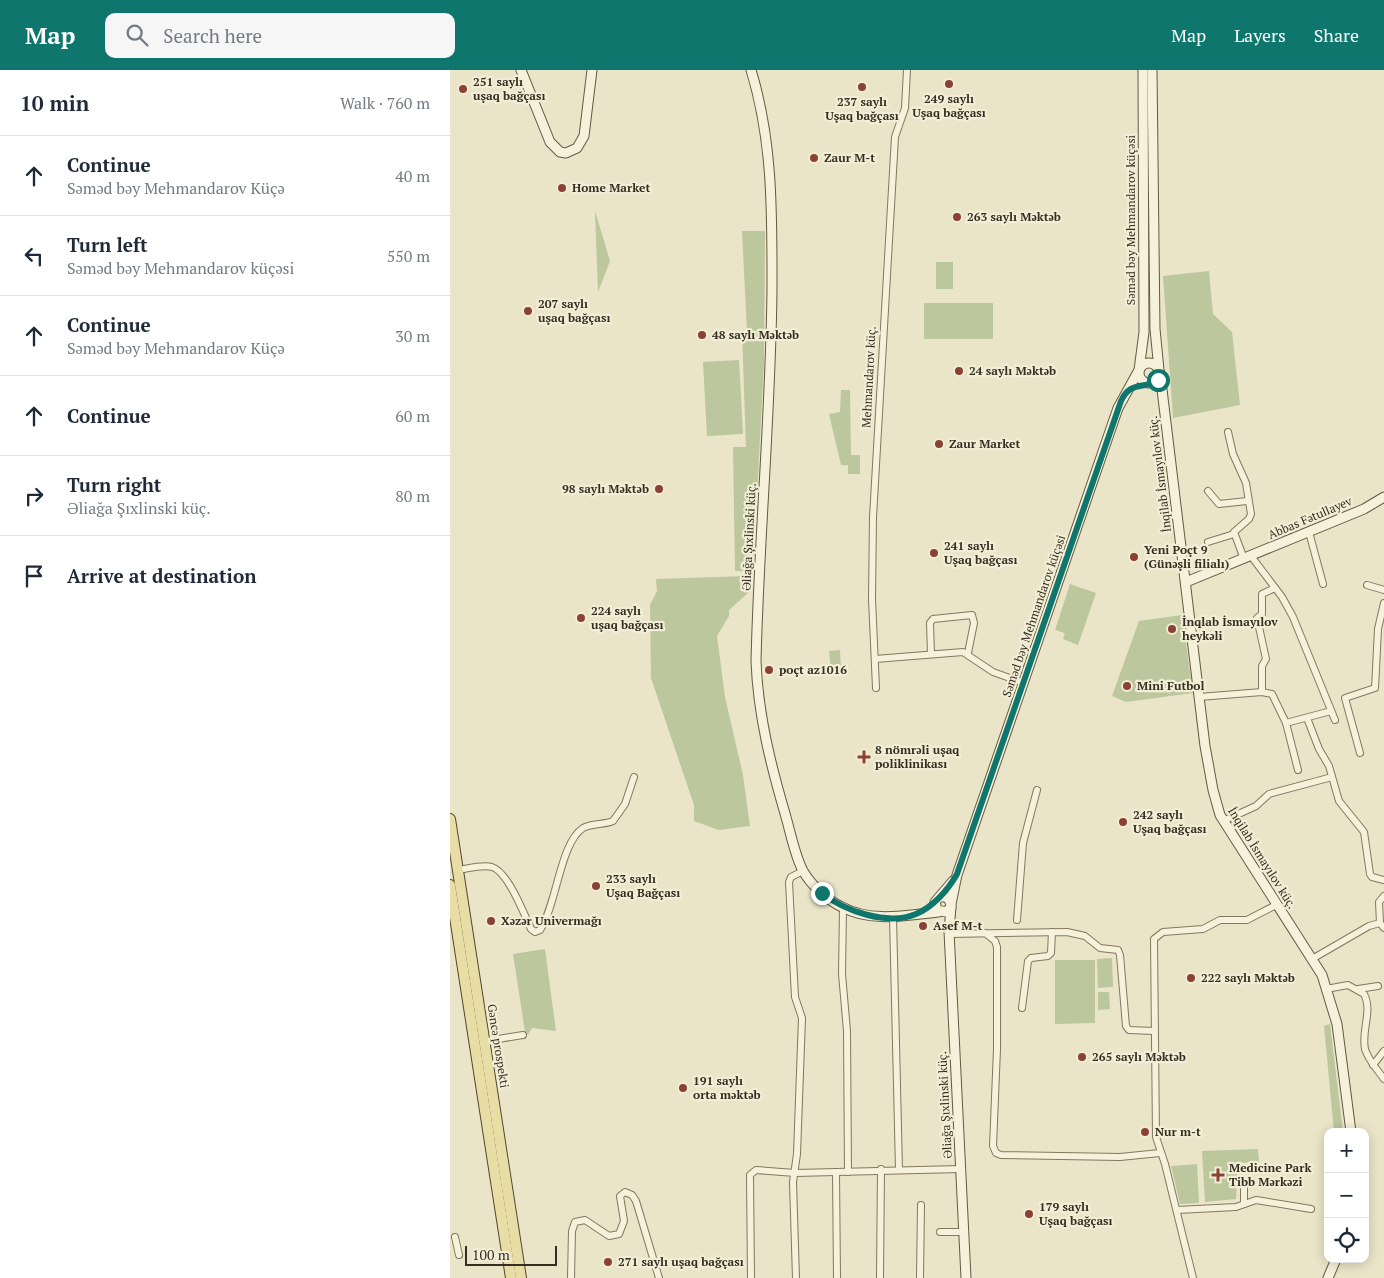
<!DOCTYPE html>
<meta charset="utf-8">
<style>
body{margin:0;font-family:"PT Serif",serif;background:#f6f6f7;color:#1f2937}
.controls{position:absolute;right:15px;bottom:15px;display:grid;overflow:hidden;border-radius:10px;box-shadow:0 2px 12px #0003}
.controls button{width:45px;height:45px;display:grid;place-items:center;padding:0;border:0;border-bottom:1px solid #e0e1e3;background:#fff;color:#1f2937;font:25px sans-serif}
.scale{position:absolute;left:15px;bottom:12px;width:92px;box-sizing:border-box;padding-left:5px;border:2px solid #352e21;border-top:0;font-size:14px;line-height:18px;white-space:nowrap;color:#352e21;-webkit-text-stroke:4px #f2eed6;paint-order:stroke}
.stop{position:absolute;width:15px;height:15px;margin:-11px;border:4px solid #0f766e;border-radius:50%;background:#fff}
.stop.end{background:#0f766e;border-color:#fff;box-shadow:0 1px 5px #0008}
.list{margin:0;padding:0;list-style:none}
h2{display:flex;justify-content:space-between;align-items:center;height:65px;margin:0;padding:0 20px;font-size:21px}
h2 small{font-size:16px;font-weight:400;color:#747a83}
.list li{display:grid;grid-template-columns:32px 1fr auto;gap:15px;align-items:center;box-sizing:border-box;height:80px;padding:0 20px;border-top:1px solid #e0e1e3}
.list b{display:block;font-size:19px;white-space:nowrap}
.list p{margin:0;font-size:16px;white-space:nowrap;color:#747a83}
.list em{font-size:16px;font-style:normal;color:#747a83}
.icon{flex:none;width:28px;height:28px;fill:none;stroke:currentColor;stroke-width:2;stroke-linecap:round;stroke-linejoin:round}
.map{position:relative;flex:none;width:934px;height:1208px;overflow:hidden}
header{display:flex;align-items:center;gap:30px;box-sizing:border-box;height:70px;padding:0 25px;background:#0f766e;color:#fff}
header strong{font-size:24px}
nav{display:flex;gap:28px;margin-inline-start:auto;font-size:18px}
.search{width:350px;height:45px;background:#f6f6f7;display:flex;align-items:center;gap:12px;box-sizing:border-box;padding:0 18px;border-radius:10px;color:#747a83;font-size:19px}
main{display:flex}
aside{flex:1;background:#fff}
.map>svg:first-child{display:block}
</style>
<header>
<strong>Map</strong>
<div class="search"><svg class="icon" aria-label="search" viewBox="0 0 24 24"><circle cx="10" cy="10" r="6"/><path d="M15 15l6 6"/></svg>Search here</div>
<nav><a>Map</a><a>Layers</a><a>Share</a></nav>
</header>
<main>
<aside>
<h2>10 min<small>Walk · 760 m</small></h2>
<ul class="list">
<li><svg class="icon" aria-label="ahead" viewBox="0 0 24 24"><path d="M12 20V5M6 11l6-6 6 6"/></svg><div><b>Continue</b><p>Səməd bəy Mehmandarov Küçə</p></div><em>40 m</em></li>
<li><svg class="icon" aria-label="left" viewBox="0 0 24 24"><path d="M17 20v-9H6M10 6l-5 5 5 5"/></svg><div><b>Turn left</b><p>Səməd bəy Mehmandarov küçəsi</p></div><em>550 m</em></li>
<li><svg class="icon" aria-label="ahead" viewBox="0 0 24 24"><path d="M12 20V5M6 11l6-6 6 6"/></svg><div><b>Continue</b><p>Səməd bəy Mehmandarov Küçə</p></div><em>30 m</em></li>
<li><svg class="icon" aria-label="ahead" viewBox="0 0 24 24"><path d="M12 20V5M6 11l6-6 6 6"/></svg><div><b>Continue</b></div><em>60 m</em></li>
<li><svg class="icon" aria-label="right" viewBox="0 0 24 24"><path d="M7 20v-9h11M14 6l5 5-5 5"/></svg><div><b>Turn right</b><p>Əliağa Şıxlinski küç.</p></div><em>80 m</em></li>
<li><svg class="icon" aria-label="arrive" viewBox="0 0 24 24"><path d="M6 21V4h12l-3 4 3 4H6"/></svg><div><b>Arrive at destination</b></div></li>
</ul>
</aside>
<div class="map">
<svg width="934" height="1208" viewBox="0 0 934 1208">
<rect width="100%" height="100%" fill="#eae4c8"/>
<g fill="#bcc79d">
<path d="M145,141L160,191L148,222Z"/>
<path d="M292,161H315L314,293L303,501H285L283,377H296L292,262L297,261Z"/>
<rect x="486" y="192" width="17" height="27"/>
<path d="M759,201L763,244L782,262L790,335L723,348L713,206Z"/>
<rect x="474" y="233" width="69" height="36"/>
<path d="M289,290L293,364L257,366L253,292Z"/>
<path d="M391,320H400L401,385H410V404H398V395H391L379,344L390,342Z"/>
<path d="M296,506L299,522L279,540V546L267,566L275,627L293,705L300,756L269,760L244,751V735L201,608L200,535L207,521L206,509Z"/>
<path d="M620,514L646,523L628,575L613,569L615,563L605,560Z"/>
<path d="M732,545L743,623L676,632L662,626L689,551Z"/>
<path d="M390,580L391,600L381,601L379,581Z"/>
<path d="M95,879L106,961L82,958L78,965L75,962L63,884Z"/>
<path d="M662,888L663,917L648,918L647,889Z"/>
<path d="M605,890H645V953L605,954Z"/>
<path d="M648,922H659L660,939L648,940Z"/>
<path d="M880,954L893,1062H884L874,956Z"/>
<path d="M808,1079L809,1092L788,1093L786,1129L755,1132L752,1081Z"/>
<path d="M747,1094L749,1133L730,1134L721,1096Z"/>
</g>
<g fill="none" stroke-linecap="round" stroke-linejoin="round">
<g stroke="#83785f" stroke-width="8">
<g id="street">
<path d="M778,362L783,384L796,413L801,444L799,449L784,462L794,489"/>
<path d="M758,421L769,434L797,431"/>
<path d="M859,462L873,514"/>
<path d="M758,472L784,464"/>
<path d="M801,486L832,527L843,547L885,650"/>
<path d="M917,515L934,520"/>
<path d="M481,584L480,553L483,549L522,545L524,553L518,583"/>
<path d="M425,589L513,582L543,602L574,613"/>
<path d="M426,618L422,529L423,447L445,67L455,38L457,0"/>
<path d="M812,622V596L816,589L807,548L812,544V524L825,518"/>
<path d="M749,627L812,622L822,624L836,653L848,700"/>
<path d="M857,648L869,679L879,696L889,731L914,762L920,804L922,807L934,810"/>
<path d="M836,653L881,641"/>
<path d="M910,683L895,628L925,618L928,559L934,533"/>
<path d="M773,751L806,736L819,724L882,707"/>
<path d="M7,800C17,799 32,794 42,797C58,802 74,844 81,859L85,862L90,860C107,834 110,773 133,758C142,753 154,755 163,751L175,734L184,707"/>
<path d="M393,838L392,904L397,961L398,1102"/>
<path d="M443,847L449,1100"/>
<path d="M567,850L573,773L587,720"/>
<path d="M930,853L929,832L934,826"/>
<path d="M535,863L545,871L547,877V979L543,1076L546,1083L551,1085L670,1087L710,1083"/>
<path d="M499,864L617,862L635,866L650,878L668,880L670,885L676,956L679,960L704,961"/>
<path d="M862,889L919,856L930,853L934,858"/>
<path d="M876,919L898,915L914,924C923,941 911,960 915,979C918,990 927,999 934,1009"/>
<path d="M908,919L928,916"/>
<path d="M572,938L578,891L581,888L598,886L601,883L602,862"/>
<path d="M48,969L73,965"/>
<path d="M923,995L934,981"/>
<path d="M386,1102L387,1208"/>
<path d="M794,1111V1134"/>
<path d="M727,1140L786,1137L806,1130L861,1139"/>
<path d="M490,1162H514"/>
<path d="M5,1167L9,1185"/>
<path d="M121,1208L122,1161L125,1152L135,1150L159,1166L169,1164L174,1151L170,1126L175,1122L182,1125L186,1131L209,1208"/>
<path d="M301,1208L300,1105L306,1100L345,1103L511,1099"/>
<path d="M346,1208L343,1112L347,1084L352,948L345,927L339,812L341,807L353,801"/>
<path d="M430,1208L431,1099"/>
<path d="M470,1208L471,1135"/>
<path d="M743,1208L715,1094L706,1067L704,869L713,862L753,859L770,850H797L826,835"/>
</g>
</g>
<g stroke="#655942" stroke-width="11">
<g id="secondary">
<path d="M71,0L100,72L110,82L116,83L127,78L134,66L142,0"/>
<path d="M301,0C323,72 322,143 322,217C321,342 309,466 306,591C308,645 321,696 336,747C341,765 345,786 353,801C362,816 377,830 392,837C422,853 457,845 489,842"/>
<path d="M702,0L705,259L709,300"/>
<circle cx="699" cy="303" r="10"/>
<path d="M710,303L755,676L763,720L770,745L872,905L887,954L901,1062"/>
<path d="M736,512L914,439L934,427"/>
<path d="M491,827C497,826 501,830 501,837L496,842L487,840L485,832L503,811"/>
<path d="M501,834L507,805L668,338L689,300L694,262L693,0"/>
<path d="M501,837L499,861L516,1208"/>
<path d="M878,1208L886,1189"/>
</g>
</g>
<g stroke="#524632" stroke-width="12">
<g id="primary">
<path d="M0,749L71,1208"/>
<path d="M0,815L61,1208"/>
</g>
</g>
<use href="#street" stroke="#f5f1da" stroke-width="6"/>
<use href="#secondary" stroke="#f5f1da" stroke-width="9"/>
<use href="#primary" stroke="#e8dda4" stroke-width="10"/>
</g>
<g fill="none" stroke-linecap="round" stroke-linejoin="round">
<path stroke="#0f766e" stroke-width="6" d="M372,823C394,841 438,856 466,844C483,837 498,820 507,804L671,331C681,310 694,320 708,310"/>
</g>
<g fill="#8c4135" stroke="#f2eed6" stroke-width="2">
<circle cx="499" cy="14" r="5"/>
<circle cx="412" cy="17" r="5"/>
<circle cx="13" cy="19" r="5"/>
<circle cx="364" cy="88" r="5"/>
<circle cx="112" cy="118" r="5"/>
<circle cx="507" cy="147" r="5"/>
<circle cx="78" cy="241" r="5"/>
<circle cx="252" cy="265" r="5"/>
<circle cx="509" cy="301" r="5"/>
<circle cx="489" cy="374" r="5"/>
<circle cx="209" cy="419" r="5"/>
<circle cx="484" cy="483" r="5"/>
<circle cx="684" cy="487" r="5"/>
<circle cx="131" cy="548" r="5"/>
<circle cx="722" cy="559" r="5"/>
<circle cx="319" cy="600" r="5"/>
<circle cx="677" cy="616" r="5"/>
<path d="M411.5 679.5h5v5h5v5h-5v5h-5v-5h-5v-5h5z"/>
<circle cx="673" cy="752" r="5"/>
<circle cx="146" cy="816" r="5"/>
<circle cx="41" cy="851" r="5"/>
<circle cx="473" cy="856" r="5"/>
<circle cx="741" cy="908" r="5"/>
<circle cx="632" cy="987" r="5"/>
<circle cx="233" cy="1018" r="5"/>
<circle cx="695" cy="1062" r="5"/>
<path d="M765.5 1097.5h5v5h5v5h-5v5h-5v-5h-5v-5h5z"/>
<circle cx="579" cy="1144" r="5"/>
<circle cx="158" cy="1192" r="5"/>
</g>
<g text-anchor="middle" stroke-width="4.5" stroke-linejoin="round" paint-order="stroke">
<g font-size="12" font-weight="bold" fill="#352e21" stroke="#f2eed6" text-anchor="start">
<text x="23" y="16">251 saylı<tspan x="23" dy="14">uşaq bağçası</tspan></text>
<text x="499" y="33" text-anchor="middle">249 saylı<tspan x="499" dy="14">Uşaq bağçası</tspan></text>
<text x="412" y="36" text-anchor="middle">237 saylı<tspan x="412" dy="14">Uşaq bağçası</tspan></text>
<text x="374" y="92">Zaur M-t</text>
<text x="122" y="122">Home Market</text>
<text x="517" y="151">263 saylı Məktəb</text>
<text x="88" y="238">207 saylı<tspan x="88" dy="14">uşaq bağçası</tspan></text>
<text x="262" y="269">48 saylı Məktəb</text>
<text x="519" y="305">24 saylı Məktəb</text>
<text x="499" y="378">Zaur Market</text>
<text x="199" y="423" text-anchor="end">98 saylı Məktəb</text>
<text x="494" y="480">241 saylı<tspan x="494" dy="14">Uşaq bağçası</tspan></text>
<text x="694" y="484">Yeni Poçt 9<tspan x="694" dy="14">(Günəşli filialı)</tspan></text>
<text x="141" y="545">224 saylı<tspan x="141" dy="14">uşaq bağçası</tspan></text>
<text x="732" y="556">İnqlab İsmayılov<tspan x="732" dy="14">heykəli</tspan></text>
<text x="329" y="604">poçt az1016</text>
<text x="687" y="620">Mini Futbol</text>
<text x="425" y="684">8 nömrəli uşaq<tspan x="425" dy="14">poliklinikası</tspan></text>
<text x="683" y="749">242 saylı<tspan x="683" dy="14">Uşaq bağçası</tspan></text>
<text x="156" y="813">233 saylı<tspan x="156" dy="14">Uşaq Bağçası</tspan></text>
<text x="51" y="855">Xəzər Univermağı</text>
<text x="483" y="860">Asef M-t</text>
<text x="751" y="912">222 saylı Məktəb</text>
<text x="642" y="991">265 saylı Məktəb</text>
<text x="243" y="1015">191 saylı<tspan x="243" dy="14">orta məktəb</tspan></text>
<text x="705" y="1066">Nur m-t</text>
<text x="779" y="1102">Medicine Park<tspan x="779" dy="14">Tibb Mərkəzi</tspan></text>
<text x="589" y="1141">179 saylı<tspan x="589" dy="14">Uşaq bağçası</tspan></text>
<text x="168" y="1196">271 saylı uşaq bağçası</text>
</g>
<g font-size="12" fill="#352e21" stroke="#f2eed6">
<text transform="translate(681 150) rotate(-90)" y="4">Səməd bəy Mehmandarov küçəsi</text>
<text transform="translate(419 307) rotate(-87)" y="4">Mehmandarov küç.</text>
<text transform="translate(710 404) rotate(-97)" y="4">İnqilab İsmayılov küç.</text>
<text transform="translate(860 448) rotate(-23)" y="4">Abbas Fətullayev</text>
<text transform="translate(299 467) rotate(-87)" y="4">Əliağa Şıxlinski küç.</text>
<text transform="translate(584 546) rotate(-71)" y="4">Səməd bəy Mehmandarov küçəsi</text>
<text transform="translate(812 788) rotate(58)" y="4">İnqilab İsmayılov küç.</text>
<text transform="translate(48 976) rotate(81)" y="4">Gəncə prospekti</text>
<text transform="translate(495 1035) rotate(-93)" y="4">Əliağa Şıxlinski küç.</text>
</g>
</g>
</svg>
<div class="controls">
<button>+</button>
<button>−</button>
<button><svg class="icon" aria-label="locate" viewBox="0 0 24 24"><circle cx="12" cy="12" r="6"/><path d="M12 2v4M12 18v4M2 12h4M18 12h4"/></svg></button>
</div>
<div class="scale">100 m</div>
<div class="stop" style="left:708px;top:310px"></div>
<div class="stop end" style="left:372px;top:823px"></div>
</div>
</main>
